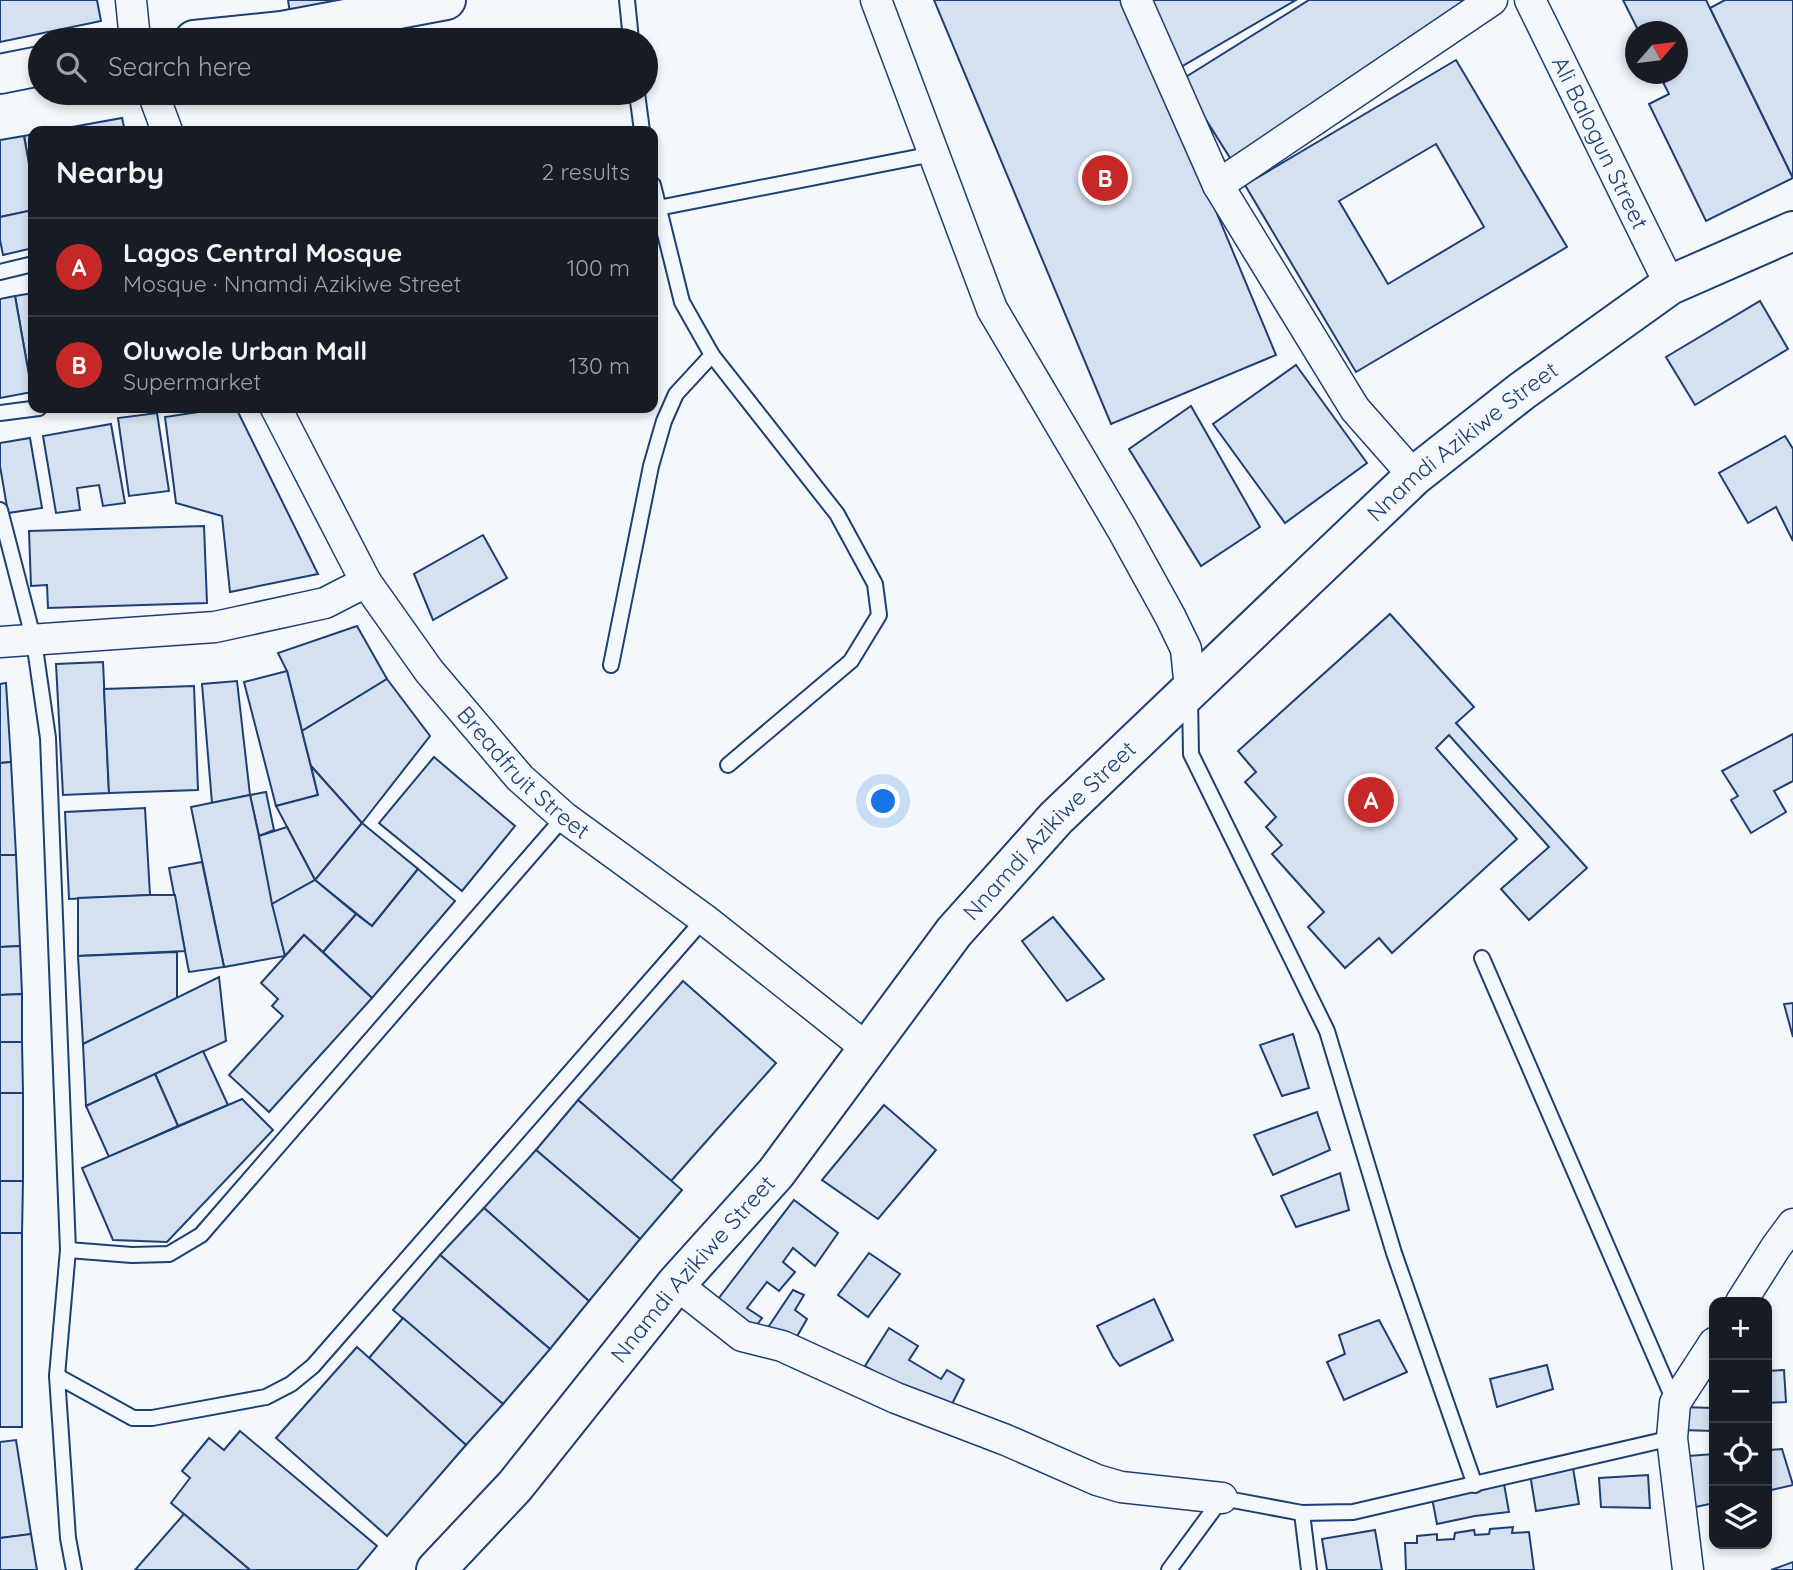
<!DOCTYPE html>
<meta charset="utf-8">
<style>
body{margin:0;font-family:Quicksand,sans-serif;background:#242831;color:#f1f3f6}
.controls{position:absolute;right:21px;bottom:21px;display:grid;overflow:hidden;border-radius:14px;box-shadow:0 4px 10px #0003}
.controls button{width:63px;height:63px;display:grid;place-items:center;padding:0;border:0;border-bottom:2px solid #363941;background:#171b24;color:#f1f3f6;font:35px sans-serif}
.compass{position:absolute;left:1625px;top:21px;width:63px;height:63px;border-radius:50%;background:#171b24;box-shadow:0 4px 10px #0003;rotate:62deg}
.you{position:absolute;left:884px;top:802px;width:24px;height:24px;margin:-18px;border:5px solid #fff;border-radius:50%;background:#1a73e8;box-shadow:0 0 0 10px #1a73e833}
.badge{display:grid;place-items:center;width:46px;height:46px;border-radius:50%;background:#c62828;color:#fff;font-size:23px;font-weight:700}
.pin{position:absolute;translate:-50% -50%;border:4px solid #fff;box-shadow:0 2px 7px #0006}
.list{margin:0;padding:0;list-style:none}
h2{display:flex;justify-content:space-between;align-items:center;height:91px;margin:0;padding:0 28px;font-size:30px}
h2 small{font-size:23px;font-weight:400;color:#9ea1a6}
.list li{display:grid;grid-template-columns:46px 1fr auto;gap:21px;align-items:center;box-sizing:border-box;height:98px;padding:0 28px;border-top:2px solid #363941}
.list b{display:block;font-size:26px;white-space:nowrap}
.list p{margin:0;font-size:23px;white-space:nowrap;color:#9ea1a6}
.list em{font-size:23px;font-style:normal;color:#9ea1a6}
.icon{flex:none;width:38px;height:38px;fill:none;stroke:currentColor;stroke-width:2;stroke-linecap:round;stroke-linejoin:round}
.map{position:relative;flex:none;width:1793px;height:1570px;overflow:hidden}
.search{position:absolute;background:#171b24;box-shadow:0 4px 10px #0003;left:28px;top:28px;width:630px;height:77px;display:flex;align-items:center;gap:18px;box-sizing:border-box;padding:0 24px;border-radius:38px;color:#9ea1a6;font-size:26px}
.panel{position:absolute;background:#171b24;box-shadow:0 4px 10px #0003;left:28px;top:126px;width:630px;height:287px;border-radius:14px}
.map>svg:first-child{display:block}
</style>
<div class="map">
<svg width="1793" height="1570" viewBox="0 0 1793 1570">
<rect width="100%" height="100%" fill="#f4f7fb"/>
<g fill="#d5e0f0" stroke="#1d3f73" stroke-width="2" fill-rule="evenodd">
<path d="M0,0H97L101,21L0,42Z"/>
<path d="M288,0H358L290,13Z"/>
<path d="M934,0H1128L1276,355L1111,424Z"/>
<path d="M1148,0H1296L1179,68Z"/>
<path d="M1309,0H1482L1232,161L1181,80Z"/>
<path d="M1623,0H1706L1793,178L1706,221L1649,104L1669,94L1659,74H1678V32H1639Z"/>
<path d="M1725,0H1793V178L1710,8Z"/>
<path d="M1456,60L1567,247L1356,372L1245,185ZM1436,144L1484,227L1388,284L1339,201Z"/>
<path d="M122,118L125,131H50Z"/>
<path d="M33,134V186L24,136Z"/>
<path d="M24,136L33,186V210L0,217V140Z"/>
<path d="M33,210V248L3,255L0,240V217Z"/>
<path d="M33,293V392H32L15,296Z"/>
<path d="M15,296L32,392L0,398V299Z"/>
<path d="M1760,301L1788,349L1695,405L1666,357Z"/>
<path d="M1296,365L1367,463L1285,523L1213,424Z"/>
<path d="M1191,406L1260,527L1201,566L1129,449Z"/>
<path d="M225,408H236L318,574L230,592L222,516L176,503L165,417Z"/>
<path d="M157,413L169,491L129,496L118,418Z"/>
<path d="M111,424L125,503L103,506L99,485L77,488L80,510L56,513L43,436Z"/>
<path d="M1785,436L1793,449V541L1776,507L1748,523L1719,473Z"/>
<path d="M30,438L42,508L8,513L0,466V443Z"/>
<path d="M204,526L207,603L48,608L47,585L31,586L29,531Z"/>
<path d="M483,535L507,578L433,620L414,574Z"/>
<path d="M1390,614L1474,707L1456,723L1587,868L1529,920L1501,889L1549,847L1449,735L1436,748L1517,839L1392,953L1379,938L1345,968L1308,927L1324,912L1272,854L1282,845L1266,827L1276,817L1245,782L1256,772L1238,751Z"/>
<path d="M357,626L387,679L302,731L287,671L278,653Z"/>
<path d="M103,662L109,793L63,795L56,664Z"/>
<path d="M287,671L318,795L276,806L244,682Z"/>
<path d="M387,679L430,736L362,823L311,766L302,731Z"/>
<path d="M237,681L250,795L212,803L202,684Z"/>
<path d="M6,683L11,762L0,763V684Z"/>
<path d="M194,686L198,790L109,793L104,689Z"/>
<path d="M1793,734V781L1774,791L1786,812L1751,833L1731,800L1738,796L1722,771Z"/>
<path d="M434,757L515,826L462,891L379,823Z"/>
<path d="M11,762L16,855H0V763Z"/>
<path d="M311,766L362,823L315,880L276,806L318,795Z"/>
<path d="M266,792L274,830L259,836L250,795Z"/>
<path d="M250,795L285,956L224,967L191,807Z"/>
<path d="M145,808L150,895L69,899L65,812Z"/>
<path d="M362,823L418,869L372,926L315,880Z"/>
<path d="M287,827L315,880L272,904L259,836Z"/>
<path d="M0,855H16L20,946L0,947Z"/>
<path d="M202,862L224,967L189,972L169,868Z"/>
<path d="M418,869L455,901L372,998L323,952L356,914L372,926Z"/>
<path d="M315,880L356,914L323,952L304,935L285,956L272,904Z"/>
<path d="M150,895H175L185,951L78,956V898Z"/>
<path d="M1053,917L1104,979L1067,1001L1022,941Z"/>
<path d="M304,935L372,998L269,1112L229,1075L283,1016L272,1006L278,999L261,983Z"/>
<path d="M20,946L22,994L0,995V947Z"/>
<path d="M177,952V998L83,1044L78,956Z"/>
<path d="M219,977L226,1041L86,1106L83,1044Z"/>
<path d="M683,981L776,1063L671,1181L578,1100Z"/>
<path d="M22,994V1042H0V995Z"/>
<path d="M1793,1003V1037L1784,1004Z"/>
<path d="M1293,1034L1309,1088L1282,1096L1260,1045Z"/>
<path d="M0,1042H22L23,1093H0Z"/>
<path d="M203,1051L228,1105L178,1126L155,1074Z"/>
<path d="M155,1074L178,1126L109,1157L86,1106Z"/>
<rect x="0" y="1093" width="23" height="88"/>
<path d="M242,1099L273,1130L167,1242L113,1240L82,1168Z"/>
<path d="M578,1100L682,1190L640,1239L536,1150Z"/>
<path d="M884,1105L936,1150L878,1219L822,1180Z"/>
<path d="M1317,1112L1330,1150L1273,1175L1254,1135Z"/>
<path d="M536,1150L640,1239L589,1301L484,1208Z"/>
<path d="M1340,1173L1349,1210L1296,1227L1281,1196Z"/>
<path d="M0,1181H23L22,1233H0Z"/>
<path d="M794,1200L838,1233L815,1266L793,1248L783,1262L795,1272L779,1291L767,1282L747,1308L762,1318L750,1334L712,1307Z"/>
<path d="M484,1208L589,1301L550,1349L440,1255Z"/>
<rect x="0" y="1233" width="22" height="194"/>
<path d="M869,1253L900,1274L868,1317L838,1295Z"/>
<path d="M440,1255L550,1349L503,1404L393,1310Z"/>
<path d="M793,1290L804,1295L795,1310L807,1319L792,1345L767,1329Z"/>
<path d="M1154,1299L1173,1340L1120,1366L1113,1357L1097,1326Z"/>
<path d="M403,1318L503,1404L466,1445L369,1358Z"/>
<path d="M1379,1320L1407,1372L1344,1400L1327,1362L1345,1354L1339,1335Z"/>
<path d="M889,1328L918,1346L909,1360L941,1379L947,1370L964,1380L948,1412L865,1366Z"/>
<path d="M357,1347L466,1445L387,1536L276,1438Z"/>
<path d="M1547,1365L1553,1389L1497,1407L1490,1379Z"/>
<path d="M1784,1370L1786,1402L1767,1403V1371Z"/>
<path d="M1681,1407L1714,1408V1431L1681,1430Z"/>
<path d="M240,1431L377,1546L357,1570H250L171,1503L190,1478L182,1471L209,1438L224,1450Z"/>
<path d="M16,1440L31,1534L0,1538V1442Z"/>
<path d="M1782,1449L1793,1485L1767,1491V1450Z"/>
<path d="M1714,1454V1503L1682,1510L1675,1457Z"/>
<path d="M1573,1468L1579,1504L1536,1511L1530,1474Z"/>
<path d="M1648,1475L1650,1508L1601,1507L1599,1478Z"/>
<path d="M1504,1484L1509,1512L1475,1516L1437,1524L1432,1498Z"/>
<path d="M184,1514L250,1570H135Z"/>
<path d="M1513,1527L1512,1533L1529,1532L1534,1570H1406L1405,1543H1417V1536L1437,1534V1540L1454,1539L1455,1533L1474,1530L1475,1535L1489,1534L1490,1529Z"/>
<path d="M1375,1530L1382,1570H1327L1322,1539Z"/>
<path d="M31,1534L37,1570H0V1538Z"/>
<path d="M1793,1562V1570H1771Z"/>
</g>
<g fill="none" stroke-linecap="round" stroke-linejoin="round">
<g stroke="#1d3f73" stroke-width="18">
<g id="lane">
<path d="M627,0L631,40"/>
<path d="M637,93L642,131"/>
<path d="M653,185L682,302L712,355L837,514L875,584L879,615L851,661L728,765"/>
<path d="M653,209L933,154"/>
<path d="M0,272L33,264"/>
<path d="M0,413L39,408"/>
<path d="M0,510L34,641L48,738L68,1250L57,1376L68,1538L74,1570"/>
<path d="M611,665L651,466L664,421L676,394L712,355"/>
<path d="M1190,698L1191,754L1327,1031L1394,1253L1475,1485"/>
<path d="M1482,958L1675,1403"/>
<path d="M68,1250L132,1255L169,1254L201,1235L564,817"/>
<path d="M57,1376L133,1418H152L266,1397L291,1384L313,1366L704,919"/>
<path d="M1302,1513L1309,1570"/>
<path d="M1169,1570L1222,1498L1302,1513L1353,1512L1672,1438"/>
</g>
</g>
<g stroke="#1d3f73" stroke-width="33">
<g id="street">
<path d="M131,0L135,40"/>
<path d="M876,0L992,309L1122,529L1170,616L1186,649L1190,689"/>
<path d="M1136,0L1218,185L1355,409L1414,476"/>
<path id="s1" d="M1530,0L1670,285"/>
<path d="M153,93L167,131"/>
<path d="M1218,185L1492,0"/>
<path id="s2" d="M276,408L366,582L429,671L520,778L564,817L704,919L869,1050"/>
<path d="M0,642L215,627L325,603L366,582"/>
<path d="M676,1284L742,1336L782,1346L896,1398L1006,1440L1097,1480L1121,1487L1222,1498"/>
<path d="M1741,1302L1776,1247L1793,1224"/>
<path d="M1688,1570L1672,1438L1675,1403L1714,1343"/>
</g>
</g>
<g stroke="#1d3f73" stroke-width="42">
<g id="secondary">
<path d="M194,40L282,31L446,0"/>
<path d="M0,74L40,66"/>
<path id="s3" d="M436,1570L515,1486L676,1284L776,1173L954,932L1056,818L1414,476L1522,391L1670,285L1793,231"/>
</g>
</g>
<use href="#lane" stroke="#f4f7fb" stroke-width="14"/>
<use href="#street" stroke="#f4f7fb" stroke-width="30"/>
<use href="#secondary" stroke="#f4f7fb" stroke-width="38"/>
</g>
<g text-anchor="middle" stroke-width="5" stroke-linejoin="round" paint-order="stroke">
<g font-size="23" fill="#1d3f73" stroke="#f4f7fb">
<text dy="8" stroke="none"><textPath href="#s1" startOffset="159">Ali Balogun Street</textPath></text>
<text dy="8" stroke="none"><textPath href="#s3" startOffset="1530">Nnamdi Azikiwe Street</textPath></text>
<text dy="8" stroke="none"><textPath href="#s2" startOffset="444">Breadfruit Street</textPath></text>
<text dy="8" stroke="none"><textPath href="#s3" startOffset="962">Nnamdi Azikiwe Street</textPath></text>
<text dy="8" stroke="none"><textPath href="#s3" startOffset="396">Nnamdi Azikiwe Street</textPath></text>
</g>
</g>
</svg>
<div class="controls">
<button>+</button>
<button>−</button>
<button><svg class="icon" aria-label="locate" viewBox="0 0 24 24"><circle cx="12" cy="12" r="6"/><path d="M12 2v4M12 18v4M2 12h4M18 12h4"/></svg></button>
<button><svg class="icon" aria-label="layers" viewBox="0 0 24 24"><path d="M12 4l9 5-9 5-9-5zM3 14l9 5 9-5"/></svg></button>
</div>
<svg class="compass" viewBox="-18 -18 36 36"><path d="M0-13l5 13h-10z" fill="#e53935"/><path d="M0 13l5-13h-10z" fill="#9ea1a6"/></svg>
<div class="you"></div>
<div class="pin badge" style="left:1371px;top:800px">A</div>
<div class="pin badge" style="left:1105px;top:178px">B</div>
<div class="search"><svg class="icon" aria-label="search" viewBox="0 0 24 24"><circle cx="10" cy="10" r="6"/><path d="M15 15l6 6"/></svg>Search here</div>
<section class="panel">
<h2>Nearby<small>2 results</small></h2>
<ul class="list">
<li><span class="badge">A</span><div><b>Lagos Central Mosque</b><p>Mosque · Nnamdi Azikiwe Street</p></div><em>100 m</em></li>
<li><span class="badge">B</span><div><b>Oluwole Urban Mall</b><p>Supermarket</p></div><em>130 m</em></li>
</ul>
</section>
</div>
